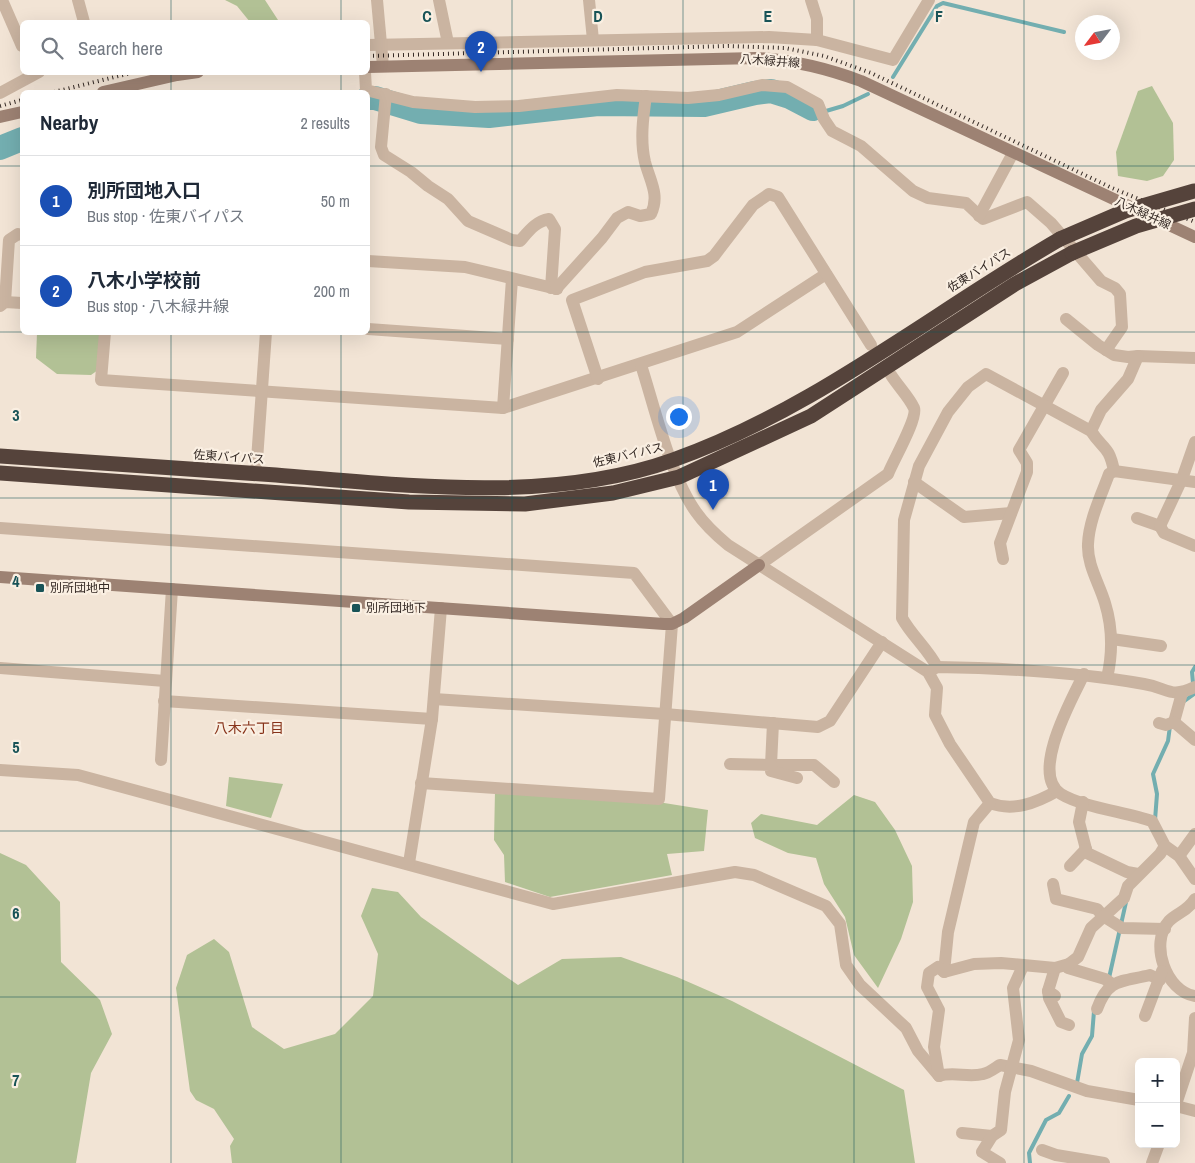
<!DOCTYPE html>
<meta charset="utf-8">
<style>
body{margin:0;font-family:"Archivo Narrow","Noto Sans JP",sans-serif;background:#f2f2f3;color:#1f2937}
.controls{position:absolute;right:15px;bottom:15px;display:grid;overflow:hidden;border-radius:8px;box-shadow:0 5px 20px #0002}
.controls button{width:45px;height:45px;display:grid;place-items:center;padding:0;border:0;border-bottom:1px solid #e0e1e3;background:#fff;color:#1f2937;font:25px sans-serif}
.compass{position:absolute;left:1075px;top:15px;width:45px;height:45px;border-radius:50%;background:#fff;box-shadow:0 5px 20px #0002;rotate:238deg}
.you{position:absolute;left:678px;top:416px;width:18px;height:18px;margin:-12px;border:4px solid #fff;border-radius:50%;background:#1a73e8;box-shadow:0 0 0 8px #1a73e833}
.badge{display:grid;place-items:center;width:32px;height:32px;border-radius:50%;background:#185357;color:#fff;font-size:16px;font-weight:700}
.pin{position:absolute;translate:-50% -41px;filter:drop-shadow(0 1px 2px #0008)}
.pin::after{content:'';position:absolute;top:26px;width:18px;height:15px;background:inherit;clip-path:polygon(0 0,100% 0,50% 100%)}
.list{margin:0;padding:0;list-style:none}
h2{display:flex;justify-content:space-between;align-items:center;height:65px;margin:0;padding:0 20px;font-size:21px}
h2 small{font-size:16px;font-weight:400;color:#747a83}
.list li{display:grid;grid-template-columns:32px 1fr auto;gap:15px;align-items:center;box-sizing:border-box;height:90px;padding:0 20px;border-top:1px solid #e0e1e3}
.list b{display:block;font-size:19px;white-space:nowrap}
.list p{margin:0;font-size:16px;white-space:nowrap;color:#747a83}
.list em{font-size:16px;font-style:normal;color:#747a83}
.icon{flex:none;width:28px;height:28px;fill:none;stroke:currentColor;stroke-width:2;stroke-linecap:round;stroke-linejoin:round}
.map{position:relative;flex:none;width:1195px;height:1163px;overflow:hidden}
.search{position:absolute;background:#fff;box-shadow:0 5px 20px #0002;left:20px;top:20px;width:350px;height:55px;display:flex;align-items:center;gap:12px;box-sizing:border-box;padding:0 18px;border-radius:8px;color:#747a83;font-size:19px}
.panel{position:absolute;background:#fff;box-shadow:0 5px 20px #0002;left:20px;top:90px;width:350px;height:245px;border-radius:8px}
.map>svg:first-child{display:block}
</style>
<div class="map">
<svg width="1195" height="1163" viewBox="0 0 1195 1163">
<rect width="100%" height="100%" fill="#f2e4d5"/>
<g fill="#b2c195">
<path d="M225,0H265L278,20L277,22H250L237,6Z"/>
<path d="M1152,86L1173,123L1174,160L1163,176L1147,181L1118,176L1116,152L1138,91Z"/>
<path d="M37,333H101L98,370L91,375L57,374L36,358Z"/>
<path d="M229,777L283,784L271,818L226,806Z"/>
<path d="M495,791L658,802L708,810L704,851L667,854L672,875L550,897L505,882L504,855L494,840Z"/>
<path d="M854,795L875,802L895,830L912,866L913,902L901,939L878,988L854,955L845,917L824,884L816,858L788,853L755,838L751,823L761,814L817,825Z"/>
<path d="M0,853L26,865L60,902L61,962L100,1000L112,1034L91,1073L76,1163H0Z"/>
<path d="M372,888L398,892L421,917L518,985L562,959L621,957L677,977L732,1001L904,1090L915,1163H232L230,1146L234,1139L214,1109L196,1100L190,1091L176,988L187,955L214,939L229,952L252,1027L284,1049L335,1034L373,996L378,954L361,916Z"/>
</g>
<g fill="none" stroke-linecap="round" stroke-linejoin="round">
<g stroke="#73aeb0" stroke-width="4">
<path d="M893,77L937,6L943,3L1064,32"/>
<path d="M826,111L843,106L868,94"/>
<path d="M1183,702L1194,694L1192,672L1195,667"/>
<path d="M1155,820L1157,794L1153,774L1168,741L1170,726"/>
<path d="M1109,978L1126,902"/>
<path d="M1077,1083L1082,1054L1092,1036L1094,1011"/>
<path d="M1030,1163L1029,1153L1046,1120L1059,1113L1069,1096"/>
</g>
<g stroke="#73aeb0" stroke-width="24">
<path d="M368,98H375L421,112L489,116L598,104L704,105L755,93L771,91L790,97L813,109"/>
<path d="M0,148L22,139"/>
</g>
<g stroke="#cab4a1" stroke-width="12">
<path d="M2,0L22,46"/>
<path d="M78,0L84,22"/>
<path d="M377,0L383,66"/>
<path d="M439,0L448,43"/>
<path d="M589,0L593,40"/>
<path d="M811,0L817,19V40"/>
<path d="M368,45L769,37L817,40L893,60L929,0"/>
<path d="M365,72L366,90L413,102L475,107L519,106L617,95L688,98L719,95L762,85L787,87L818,104L824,119L832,131L861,146L913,191L928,198L966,203L983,219L1027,202L1051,223L1101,281L1115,288L1120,294L1122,327L1106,350"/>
<path d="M0,93L39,72"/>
<path d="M386,94L381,147L384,155L411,172L428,186L448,199L468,221L512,240L520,241C528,232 536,221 549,219L555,229L551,288"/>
<path d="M979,216L1013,153"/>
<path d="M368,261L465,267L557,289"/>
<path d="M556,289L602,238L617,218L628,212L640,216L651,214C660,195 650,181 645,162C640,141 643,117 646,96"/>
<path d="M5,302L9,240L18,234L22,235"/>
<path d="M0,306L5,302L22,303"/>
<path d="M1066,319L1098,345L1114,355L1128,357L1138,356L1195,358"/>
<path d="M368,329L508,339"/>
<path d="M105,332L101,380L503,408L737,332L826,274"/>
<path d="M641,365C655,408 670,476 696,512C705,525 716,535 728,545L928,672L937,688L935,715L950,744L990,803C1013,812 1036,803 1057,791"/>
<path d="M598,379L572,300L645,272L707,261L714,256L753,205L769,194L778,197L871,345"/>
<path d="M503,408L512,279"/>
<path d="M1091,431L1101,410L1128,379L1138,356"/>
<path d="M256,474L266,332"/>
<path d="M914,482L964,517L1011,513"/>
<path d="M1137,518L1160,526L1182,479L1195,442"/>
<path d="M1160,526L1164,533L1195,546"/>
<path d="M0,528L634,573L672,624L659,799L421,783"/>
<path d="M1003,559L1000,543L1027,472V463L1019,450L1063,373"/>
<path d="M759,565L888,474C893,461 918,418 914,408C909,397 898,386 891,375"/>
<path d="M1112,639L1161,646"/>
<path d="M937,667C928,649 912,636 902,618L904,520L919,466L948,412L968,387L986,374L1091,431C1103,450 1109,445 1114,471"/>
<path d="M0,668L165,681"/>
<path d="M930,671L937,667C1007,668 1076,672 1144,684C1169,688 1169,699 1195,687"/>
<path d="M1084,674C1073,697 1029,774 1061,794C1082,807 1126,812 1152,821L1165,846L1179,856L1195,879"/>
<path d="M1107,678C1113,652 1113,629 1105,603C1099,583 1087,565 1088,544C1089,520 1101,496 1109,474L1114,471L1195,482"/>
<path d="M434,699L665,714L818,727L830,721L882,642"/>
<path d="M164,701L432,719"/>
<path d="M1174,722L1182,693"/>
<path d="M773,723L771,765H814L834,782"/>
<path d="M1159,723L1166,725L1174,722L1195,740"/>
<path d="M161,760L172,589"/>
<path d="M730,764L771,765V771L797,778"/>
<path d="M0,770L78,775L553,904L735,872L754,875L826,906L840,924L846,965L860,985L906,1028L918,1051L939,1076C953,1071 968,1078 983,1074C989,1073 995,1068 1000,1065L1031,1071L1087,1091L1139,1100"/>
<path d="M1083,802L1079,822L1087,853L1127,872L1138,874"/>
<path d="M1179,856L1195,834"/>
<path d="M409,863L432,719L441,608"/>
<path d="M1070,866L1086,849"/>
<path d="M1053,884L1056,899L1097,909L1103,916L1122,928L1165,929"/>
<path d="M1195,899C1187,912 1178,912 1169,921C1149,943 1166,992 1195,996"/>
<path d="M1069,964L1068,968L1105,979L1112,984"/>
<path d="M1055,968L1048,991L1055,996"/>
<path d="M944,972L948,932L974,822L990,803"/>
<path d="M1048,991L1049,998L1061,1022L1069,1025"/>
<path d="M1097,1009C1108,978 1121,982 1150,975L1160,980"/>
<path d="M1145,1016L1162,971"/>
<path d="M939,1076L934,1047L939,1010L927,987L929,973L938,967L944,972L974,964L1001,963L1055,968L1069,964L1078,957L1091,928L1124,898L1128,886L1160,854L1165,846"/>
<path d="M1176,1104L1193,1053L1195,1018"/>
<path d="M1176,1106L1195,1111"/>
<path d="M962,1133L992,1136"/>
<path d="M1042,1150L1056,1155L1104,1163"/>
<path d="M1000,1163L982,1152L992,1136L1001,1130L1005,1092L1019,1040L1013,988L1023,966"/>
<path d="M1152,1163L1159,1144"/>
</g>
<g stroke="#9d8273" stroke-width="12">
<path d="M368,67L756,58C794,60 826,68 861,81L1195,237"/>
<path d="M103,92L177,75L198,72"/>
<path d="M0,117L22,112"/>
<path d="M0,577L664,624H672L684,618L759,565"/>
</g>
<g stroke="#55433b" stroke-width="15">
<path d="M0,456C92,462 184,468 276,475C404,485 550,504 673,460C814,410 932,313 1060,239"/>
<path d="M0,473L409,502L525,504L613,493L679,477L811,416L1015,284L1072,253"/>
</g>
<g stroke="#342924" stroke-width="4" stroke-dasharray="1 4" stroke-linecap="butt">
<path d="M368,56L728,46L785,48L824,56L871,73L1112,188L1195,222"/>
<path d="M54,92L135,72"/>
<path d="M0,106L22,100"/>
</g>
<g stroke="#55433b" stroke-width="15">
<path d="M1060,239L1125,211L1194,191"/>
<path d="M1072,253L1136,226L1195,209"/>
</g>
</g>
<path fill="none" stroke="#185357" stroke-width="1" stroke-opacity="0.55" d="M171,0V22M341,0V22M512,0V1163M683,0V1163M854,0V1163M1024,0V1163M171,72V92M341,72V92M0,166H22M368,166H1195M0,332H22M171,332V1163M341,332V1163M368,332H1195M0,498H1195M0,665H1195M0,831H1195M0,997H1195"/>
<g fill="#185357" stroke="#faefe2" stroke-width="2">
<rect x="35" y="583" width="10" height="10" rx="2.5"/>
<rect x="351" y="603" width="10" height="10" rx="2.5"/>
</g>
<g text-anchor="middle" stroke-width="4.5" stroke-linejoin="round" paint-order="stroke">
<g font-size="12" fill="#342924" stroke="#faefe2">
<text transform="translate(770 61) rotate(4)" y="4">八木緑井線</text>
<text transform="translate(1143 213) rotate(25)" y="4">八木緑井線</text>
<text transform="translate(979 270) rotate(-32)" y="4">佐東バイパス</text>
<text transform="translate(628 455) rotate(-13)" y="4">佐東バイパス</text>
<text transform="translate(229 457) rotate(4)" y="4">佐東バイパス</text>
</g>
<g font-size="12" fill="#342924" stroke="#faefe2" text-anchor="start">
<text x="50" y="592">別所団地中</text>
<text x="366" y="612">別所団地下</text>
</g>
<g font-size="14" fill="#87331a" stroke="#faefe2">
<text x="249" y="733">八木六丁目</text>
</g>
</g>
<g font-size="16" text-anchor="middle" font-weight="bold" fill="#185357" stroke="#faefe2" stroke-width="4.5" stroke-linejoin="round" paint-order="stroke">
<text x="427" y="22">C</text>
<text x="598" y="22">D</text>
<text x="768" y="22">E</text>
<text x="939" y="22">F</text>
<text x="16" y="421">3</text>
<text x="16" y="587">4</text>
<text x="16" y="753">5</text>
<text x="16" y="919">6</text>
<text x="16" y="1086">7</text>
</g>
</svg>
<div class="controls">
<button>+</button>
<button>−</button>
</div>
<svg class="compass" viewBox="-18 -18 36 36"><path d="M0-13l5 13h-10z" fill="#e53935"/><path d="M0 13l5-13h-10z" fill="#747a83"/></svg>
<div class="you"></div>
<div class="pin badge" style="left:713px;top:510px;background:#1a4fb4">1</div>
<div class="pin badge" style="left:481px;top:72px;background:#1a4fb4">2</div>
<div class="search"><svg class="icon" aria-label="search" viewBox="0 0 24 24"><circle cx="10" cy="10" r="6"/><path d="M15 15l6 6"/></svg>Search here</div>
<section class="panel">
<h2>Nearby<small>2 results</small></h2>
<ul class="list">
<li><span class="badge" style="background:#1a4fb4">1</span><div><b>別所団地入口</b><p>Bus stop · 佐東バイパス</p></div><em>50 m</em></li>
<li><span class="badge" style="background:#1a4fb4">2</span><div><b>八木小学校前</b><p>Bus stop · 八木緑井線</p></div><em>200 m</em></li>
</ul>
</section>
</div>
